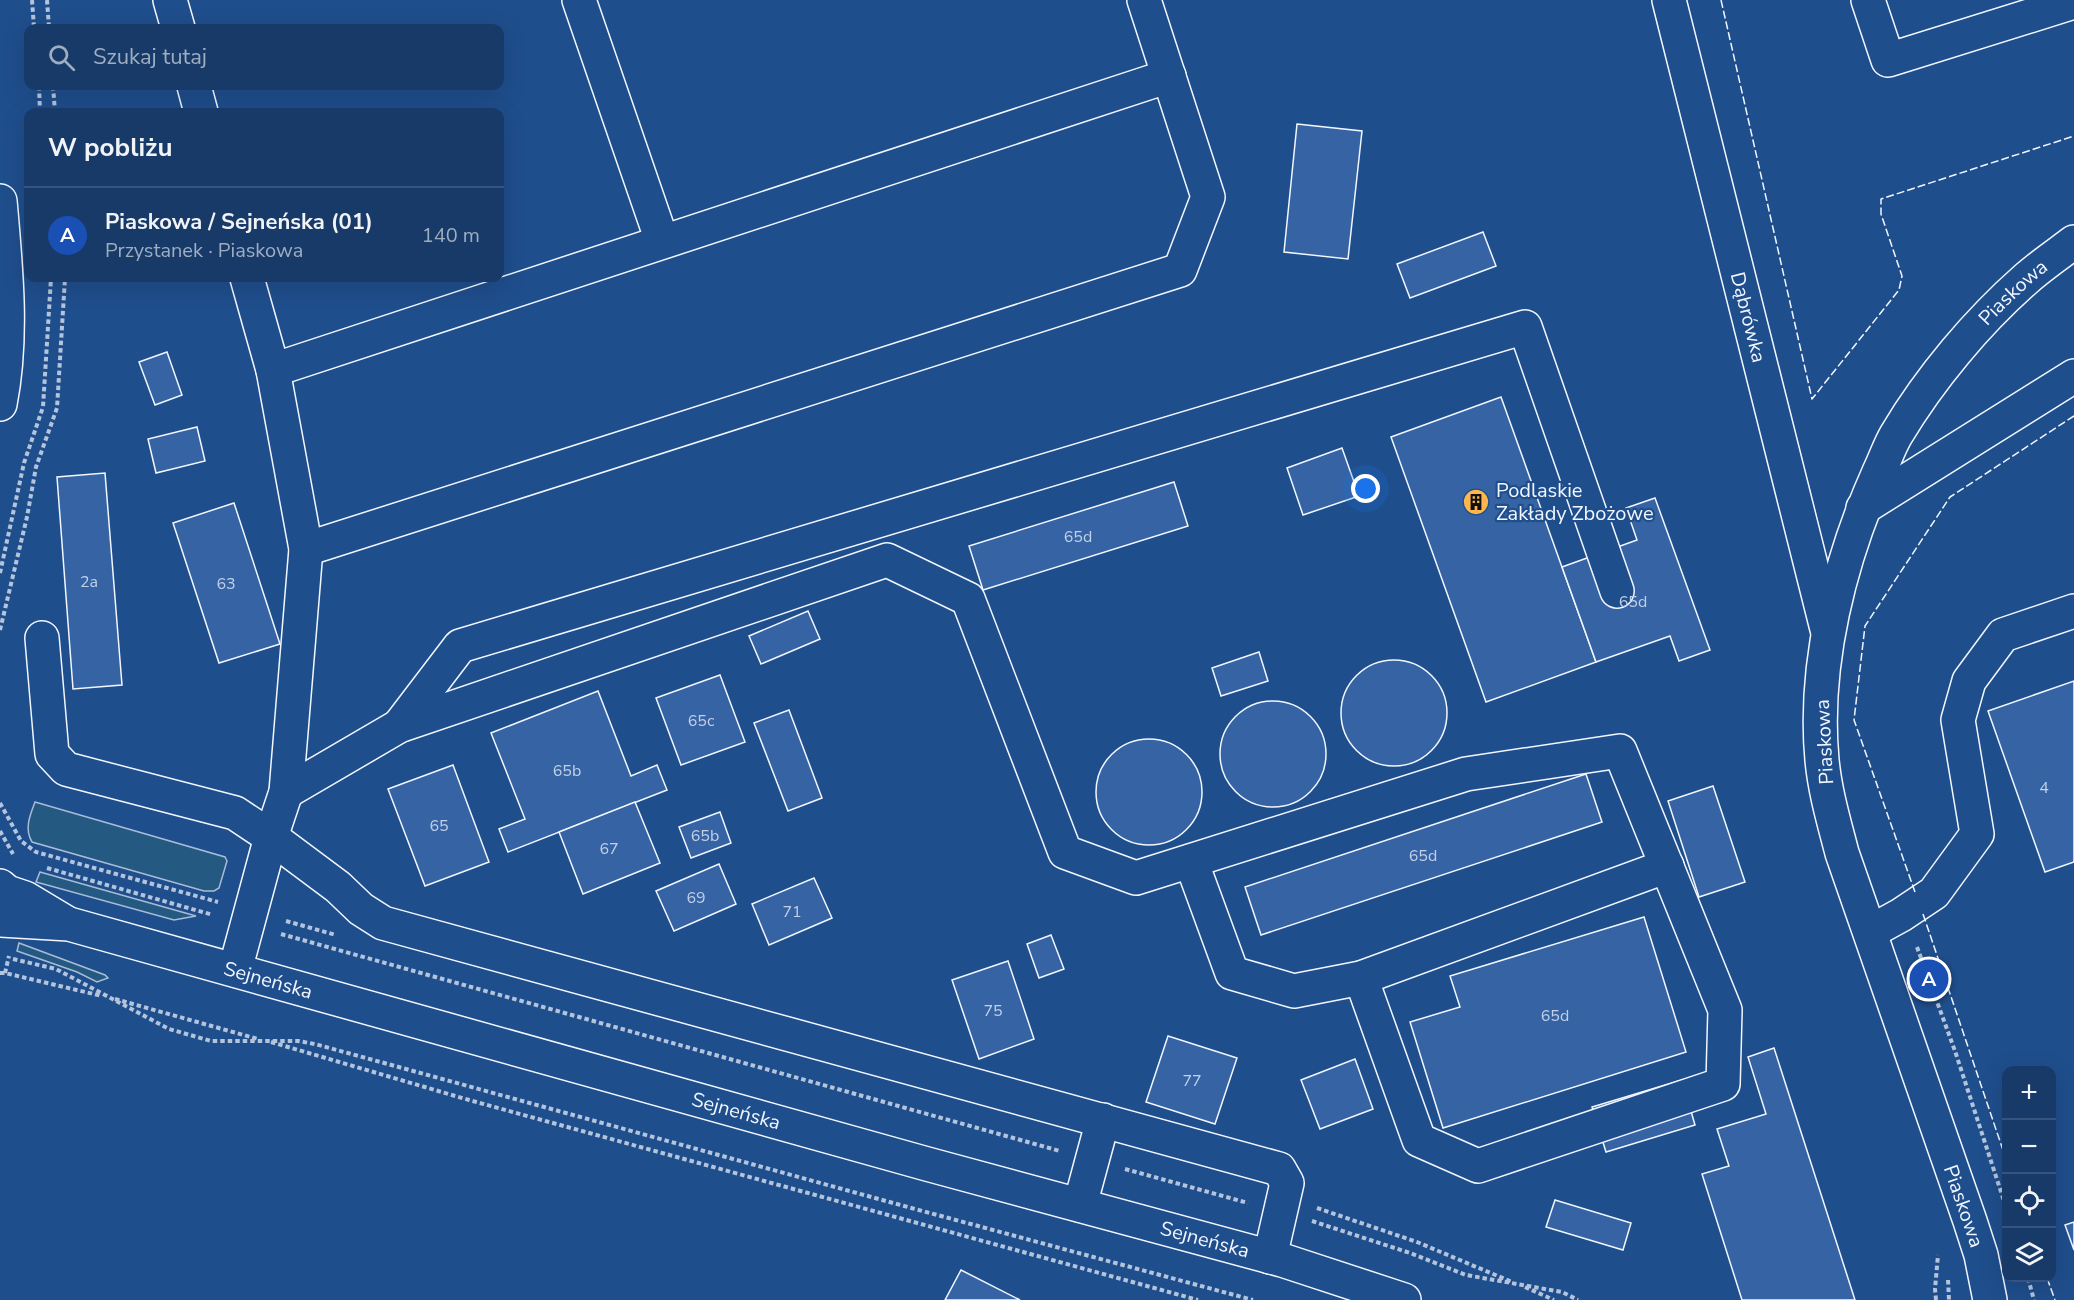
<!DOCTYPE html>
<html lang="pl">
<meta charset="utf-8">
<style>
body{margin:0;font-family:"Nunito Sans",sans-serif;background:#244571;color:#f1f3f6}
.controls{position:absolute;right:18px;bottom:18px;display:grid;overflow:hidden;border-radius:12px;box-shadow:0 6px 24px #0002}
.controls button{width:54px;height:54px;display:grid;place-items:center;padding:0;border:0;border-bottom:2px solid #36547d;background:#173a69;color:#f1f3f6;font:30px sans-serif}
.you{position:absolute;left:1366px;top:489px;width:21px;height:21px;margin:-15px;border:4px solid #fff;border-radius:50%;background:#1a73e8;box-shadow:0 0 0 9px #1a73e833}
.badge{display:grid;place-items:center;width:39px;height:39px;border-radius:50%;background:#ffb74d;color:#fff;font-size:20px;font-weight:700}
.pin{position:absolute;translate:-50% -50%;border:3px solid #fff;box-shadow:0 2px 6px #0006}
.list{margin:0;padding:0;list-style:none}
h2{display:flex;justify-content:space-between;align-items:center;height:78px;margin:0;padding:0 24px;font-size:26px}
h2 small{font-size:20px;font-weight:400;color:#9eadc0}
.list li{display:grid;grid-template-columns:39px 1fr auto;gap:18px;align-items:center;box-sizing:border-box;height:96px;padding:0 24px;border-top:2px solid #36547d}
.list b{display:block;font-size:22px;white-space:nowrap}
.list p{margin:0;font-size:20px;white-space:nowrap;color:#9eadc0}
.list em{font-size:20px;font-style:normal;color:#9eadc0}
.icon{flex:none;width:33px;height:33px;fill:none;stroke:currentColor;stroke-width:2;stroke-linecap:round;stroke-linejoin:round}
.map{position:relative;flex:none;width:2074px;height:1300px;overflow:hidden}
.search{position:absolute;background:#173a69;box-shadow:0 6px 24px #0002;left:24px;top:24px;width:480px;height:66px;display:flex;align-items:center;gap:15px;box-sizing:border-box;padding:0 21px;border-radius:12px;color:#9eadc0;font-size:22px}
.panel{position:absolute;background:#173a69;box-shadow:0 6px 24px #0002;left:24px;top:108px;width:480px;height:174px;border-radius:12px}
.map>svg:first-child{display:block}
</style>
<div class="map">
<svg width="2074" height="1300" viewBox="0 0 2074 1300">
<rect width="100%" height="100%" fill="#1f4e8c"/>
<g fill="#245a82" stroke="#a8bbd7" stroke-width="1.5">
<path d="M35,802L225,857L227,861L219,888L214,891H204L32,842C24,829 30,815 35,802Z"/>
<path d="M40,872L196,916L174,920L36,882Z"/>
<path d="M19,943L105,975L108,978L97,982L77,972L17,951Z"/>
</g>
<g fill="#3563a3" stroke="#f2f6ff" stroke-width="1.5">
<path d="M1297,124L1362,131L1348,259L1284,252Z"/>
<path d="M1483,232L1496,266L1410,298L1397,264Z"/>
<path d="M167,352L182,395L155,405L139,362Z"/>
<path d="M1501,397L1596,662L1486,702L1391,437Z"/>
<path d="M197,427L205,461L156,473L148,439Z"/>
<path d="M1342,448L1359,496L1303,515L1287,468Z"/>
<path d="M105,473L122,685L73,689L57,477Z"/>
<path d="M1174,482L1188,526L983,590L969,546Z"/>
<path d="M1655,498L1710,650L1679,661L1670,636L1596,662L1562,567L1637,540L1626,508Z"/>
<path d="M234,503L280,644L219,663L173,523Z"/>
<path d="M808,611L820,639L761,664L749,636Z"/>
<path d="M1259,652L1268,681L1221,696L1212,668Z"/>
<circle cx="1394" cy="713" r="53"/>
<path d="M720,675L745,742L681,765L656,698Z"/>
<path d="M2074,681V862L2045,872L1988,711Z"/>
<path d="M598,691L631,776L657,765L667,790L508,852L499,829L525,819L491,733Z"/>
<circle cx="1273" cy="754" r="53"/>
<path d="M789,710L822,798L788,811L754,723Z"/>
<circle cx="1149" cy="792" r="53"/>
<path d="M453,765L489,862L425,886L388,789Z"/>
<path d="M1586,774L1602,822L1261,935L1245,887Z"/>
<path d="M1713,786L1745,882L1699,897L1668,801Z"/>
<path d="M635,802L660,863L583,894L559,832Z"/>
<path d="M720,812L731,843L691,858L679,827Z"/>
<path d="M719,864L736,904L674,931L656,891Z"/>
<path d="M814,878L832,918L769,945L752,904Z"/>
<path d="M1644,917L1686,1052L1443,1128L1410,1022L1460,1007L1450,976Z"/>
<path d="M1051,935L1064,969L1039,978L1027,944Z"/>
<path d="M1008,961L1034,1039L979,1059L952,980Z"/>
<path d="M1168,1036L1237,1058L1215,1124L1146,1102Z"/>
<path d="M1774,1048L1855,1300H1742L1702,1174L1729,1166L1717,1129L1766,1114L1748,1057Z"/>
<path d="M1355,1059L1373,1109L1320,1129L1301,1080Z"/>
<path d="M1682,1080L1695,1125L1606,1152L1592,1107Z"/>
<path d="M1555,1200L1631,1223L1623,1250L1546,1227Z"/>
<path d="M2074,1222V1250L2065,1225Z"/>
<path d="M961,1270L1020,1300H945Z"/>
</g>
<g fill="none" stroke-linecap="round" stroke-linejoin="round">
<g stroke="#f2f6ff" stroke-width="36">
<g id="minor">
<path d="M170,0L178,28"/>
<path d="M579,0L662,241"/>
<path id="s1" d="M1669,0L1827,629"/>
<path d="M1868,0L1888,60L2074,2"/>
<path d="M194,86L201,112"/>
<path d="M273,370L1169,76"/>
<path d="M1863,508L2074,376"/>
<path d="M306,549L1180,270L1208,197L1144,0"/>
<path d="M42,638L52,754L66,769L235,813L271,837L338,887L361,909L383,923L1279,1169L1287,1183L1270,1257"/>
<path d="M399,726L460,646L1525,327L1617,591"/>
<path d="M286,792L399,726L887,560L968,599L1065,852L1136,878L1466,774L1620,751L1725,1010L1723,1084L1478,1166L1419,1140L1361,978"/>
<path d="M1191,861L1232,973L1294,991L1361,978L1667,866"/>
<path d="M1870,932L1901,915L1934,893L1977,834L1958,720L1969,681L2003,635L2074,611"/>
<path d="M235,970L271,837L286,792L306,549L273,370L247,278"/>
<path d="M1080,1205L1103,1120"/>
<path id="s2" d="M1990,1300L1981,1255L1970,1221L1842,853C1834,822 1825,792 1822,760C1813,664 1840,559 1879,472C1885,460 1889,447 1896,435C1930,378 1977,322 2027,278C2042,265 2058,254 2074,242"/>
</g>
</g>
<g stroke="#f2f6ff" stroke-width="36">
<g id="major">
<path d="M0,201C6,268 13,338 0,404"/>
<path d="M0,886L7,892L25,898L65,922"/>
<path id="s3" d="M0,920L69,924L927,1164L1282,1260L1404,1300"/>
</g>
</g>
<g stroke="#b3c4dc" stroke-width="4" stroke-dasharray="4.5 3" stroke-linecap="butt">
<path d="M32,0L34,28"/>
<path d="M47,0L49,28"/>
<path d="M39,86L40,112"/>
<path d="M53,86L55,112"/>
<path d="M0,573L24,463L43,407L51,278"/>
<path d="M0,630L27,517L36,467L57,408L65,278"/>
<path d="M0,803L21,841L36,852L218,902"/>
<path d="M0,831L13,854"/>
<path d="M47,868L213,915"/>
<path d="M286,921L336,935"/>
<path d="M281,934L1060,1151"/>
<path d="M1917,947L1955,1051L2006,1207"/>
<path d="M13,959L56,969L169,1029L211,1041H298L315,1044L915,1209L1253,1300"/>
<path d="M0,973H5L102,996"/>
<path d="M5,973L9,956"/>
<path d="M115,999L258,1039"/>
<path d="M271,1042L469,1100L1198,1300"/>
<path d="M1125,1169L1248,1203"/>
<path d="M1317,1208L1417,1242L1512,1282"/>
<path d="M1312,1221L1410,1253L1466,1275L1562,1292L1578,1300"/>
<path d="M2028,1278L2034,1300"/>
<path d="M1948,1280L1949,1300"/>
<path d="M1525,1287L1554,1300"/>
<path d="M1936,1300L1935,1289L1938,1255"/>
</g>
<use href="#minor" stroke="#1f4e8c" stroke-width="33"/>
<use href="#major" stroke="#1f4e8c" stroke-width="33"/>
<g stroke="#f2f6ff" stroke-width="1.5" stroke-dasharray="8 3" stroke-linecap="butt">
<path d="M1721,0L1812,399L1899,290L1902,276L1881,214V199L2074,136"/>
<path d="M1915,892L1854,720L1865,626L1950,497L2074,416"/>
<path d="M1923,914L2006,1159"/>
<path d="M2047,1278L2055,1300"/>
</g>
</g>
<defs>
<g id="building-disc" transform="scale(1.35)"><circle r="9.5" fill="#ffb74d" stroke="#1f4e8c"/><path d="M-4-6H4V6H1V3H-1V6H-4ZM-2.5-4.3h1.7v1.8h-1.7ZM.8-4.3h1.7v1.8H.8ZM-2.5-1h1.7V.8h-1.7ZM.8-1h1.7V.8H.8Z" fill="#111"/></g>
</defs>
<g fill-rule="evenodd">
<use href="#building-disc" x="1476" y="502"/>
</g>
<g text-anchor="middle" stroke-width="4.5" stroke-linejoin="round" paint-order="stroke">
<g font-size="16" fill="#c3d1e8">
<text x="1078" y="542">65d</text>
<text x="89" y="587">2a</text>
<text x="226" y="589">63</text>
<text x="1633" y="607">65d</text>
<text x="701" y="726">65c</text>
<text x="567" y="776">65b</text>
<text x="2044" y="793">4</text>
<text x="439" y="831">65</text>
<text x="705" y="841">65b</text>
<text x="609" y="854">67</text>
<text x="1423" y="861">65d</text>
<text x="696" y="903">69</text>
<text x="792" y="917">71</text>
<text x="993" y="1016">75</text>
<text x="1555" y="1021">65d</text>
<text x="1192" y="1086">77</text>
</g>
<g font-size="20" fill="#f2f6ff" stroke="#1f4e8c">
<text dy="7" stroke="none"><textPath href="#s2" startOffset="1089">Piaskowa</textPath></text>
<text dy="7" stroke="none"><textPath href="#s1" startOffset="327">Dąbrówka</textPath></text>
<text transform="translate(1824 742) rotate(-93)" y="7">Piaskowa</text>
<text dy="7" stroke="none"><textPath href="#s3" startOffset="276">Sejneńska</textPath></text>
<text dy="7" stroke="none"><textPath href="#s3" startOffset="762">Sejneńska</textPath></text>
<text transform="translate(1964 1206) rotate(71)" y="7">Piaskowa</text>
<text dy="7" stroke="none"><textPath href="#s3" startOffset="1248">Sejneńska</textPath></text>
</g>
<g font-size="20" fill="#f2f6ff" stroke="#1f4e8c" text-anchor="start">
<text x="1496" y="497">Podlaskie<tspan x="1496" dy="23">Zakłady Zbożowe</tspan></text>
</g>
</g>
</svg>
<div class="controls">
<button>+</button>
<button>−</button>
<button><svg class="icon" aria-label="locate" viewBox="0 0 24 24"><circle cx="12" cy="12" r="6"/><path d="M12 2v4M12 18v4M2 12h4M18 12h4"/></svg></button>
<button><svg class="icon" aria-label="layers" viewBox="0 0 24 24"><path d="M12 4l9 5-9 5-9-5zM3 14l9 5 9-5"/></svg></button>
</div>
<div class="you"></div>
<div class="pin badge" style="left:1929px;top:979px;background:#1a4fb4">A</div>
<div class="search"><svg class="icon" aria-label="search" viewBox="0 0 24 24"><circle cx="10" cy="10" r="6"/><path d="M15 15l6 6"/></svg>Szukaj tutaj</div>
<section class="panel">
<h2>W pobliżu<small></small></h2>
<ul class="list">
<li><span class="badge" style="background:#1a4fb4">A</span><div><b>Piaskowa / Sejneńska (01)</b><p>Przystanek · Piaskowa</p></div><em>140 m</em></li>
</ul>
</section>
</div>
